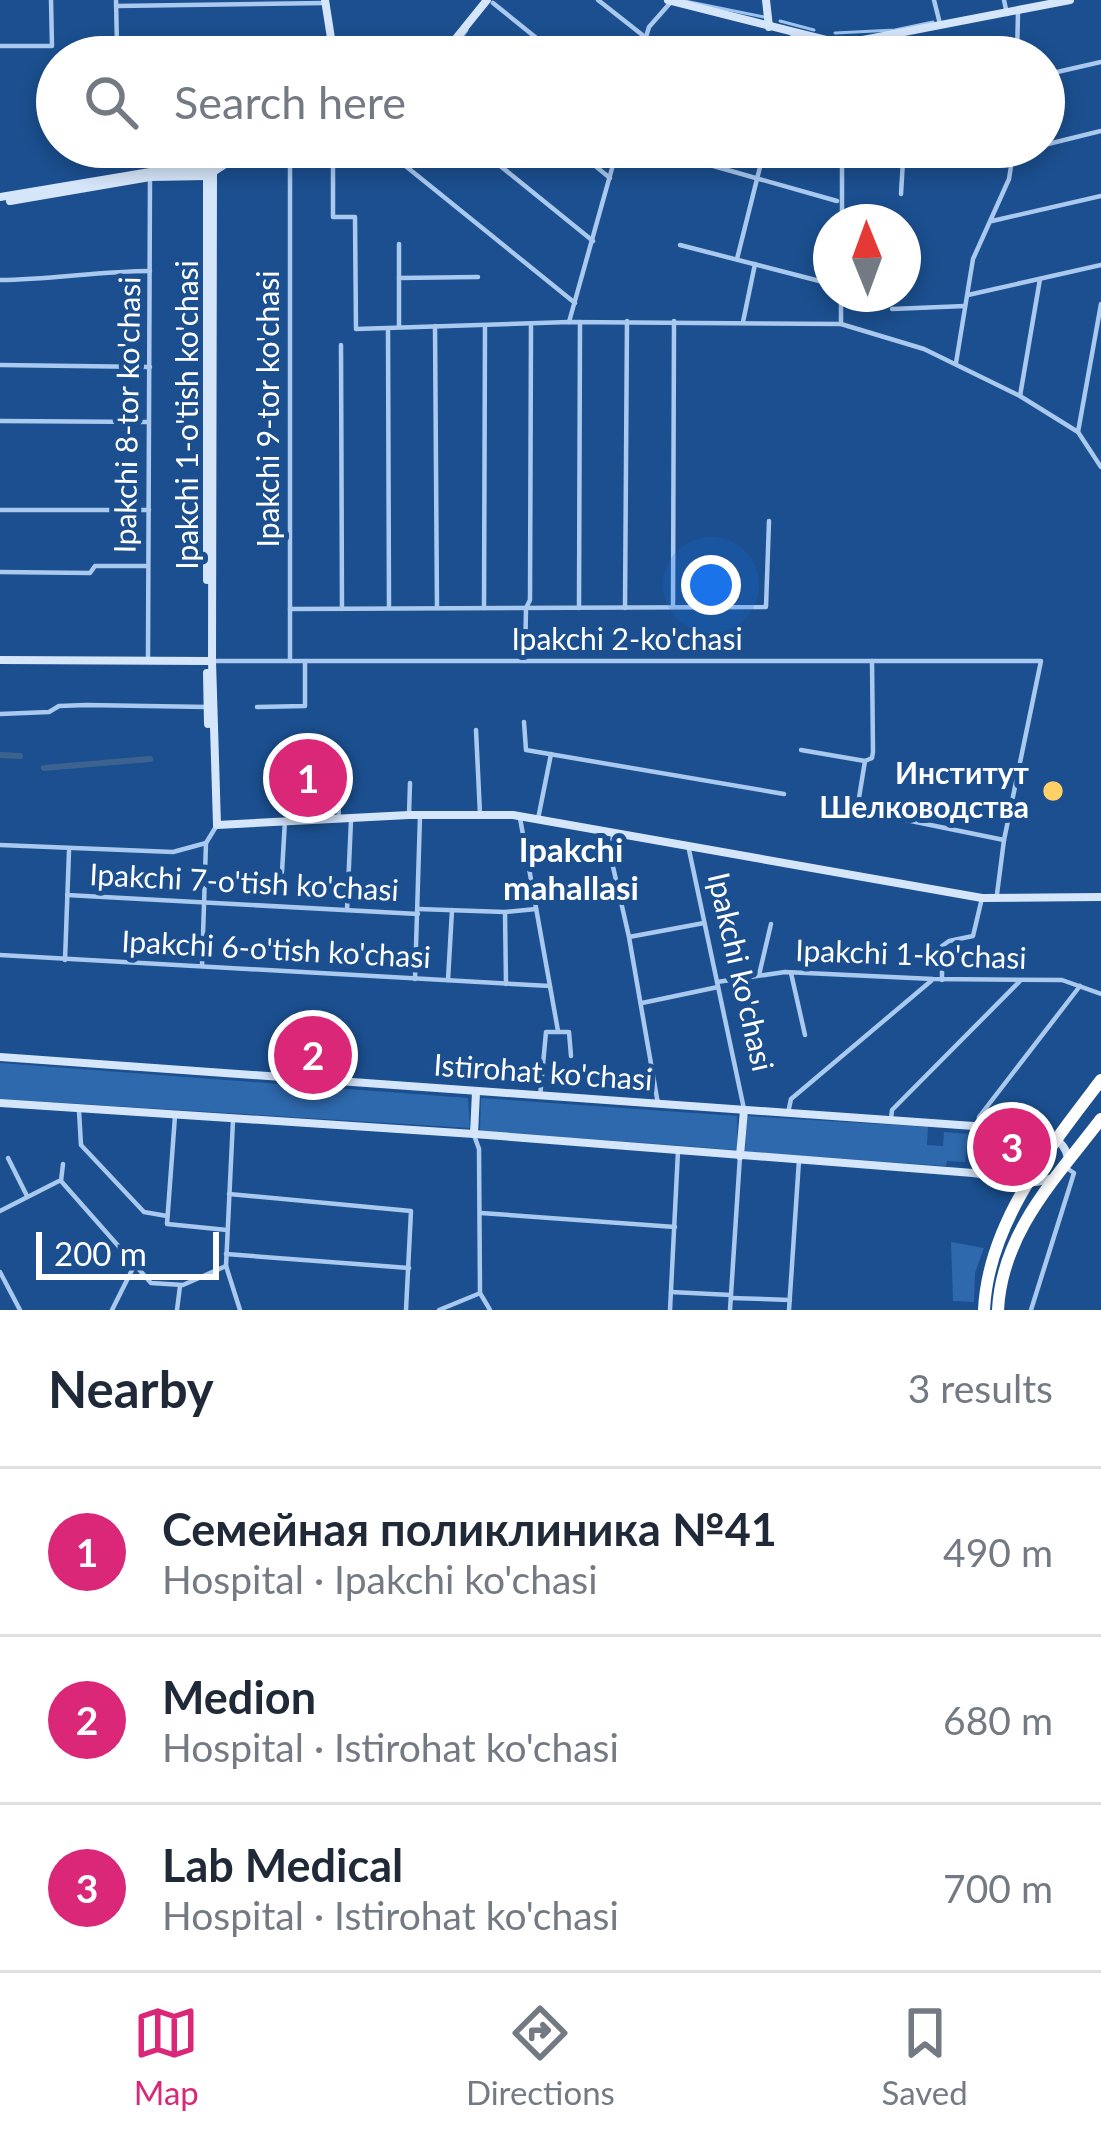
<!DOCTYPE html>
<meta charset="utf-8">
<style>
body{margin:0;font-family:Lato,sans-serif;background:#f2f2f3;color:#1f2937}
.compass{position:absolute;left:813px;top:204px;width:108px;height:108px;border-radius:50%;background:#fff;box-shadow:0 6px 18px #0003;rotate:359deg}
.scale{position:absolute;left:36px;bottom:30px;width:183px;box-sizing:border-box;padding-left:12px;border:6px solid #fff;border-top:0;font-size:33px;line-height:42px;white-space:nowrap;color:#fff;-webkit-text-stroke:9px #1b4f8f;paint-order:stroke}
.you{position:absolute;left:711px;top:585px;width:42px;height:42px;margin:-30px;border:9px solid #fff;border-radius:50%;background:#1a73e8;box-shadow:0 0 0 18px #1a73e833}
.badge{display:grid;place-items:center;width:78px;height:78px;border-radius:50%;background:#db2777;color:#fff;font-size:39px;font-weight:700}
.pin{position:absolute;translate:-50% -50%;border:6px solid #fff;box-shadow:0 3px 12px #0006}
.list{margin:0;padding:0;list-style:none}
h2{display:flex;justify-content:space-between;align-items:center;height:156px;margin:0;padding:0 48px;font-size:51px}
h2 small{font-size:39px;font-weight:400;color:#747a83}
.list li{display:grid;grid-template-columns:78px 1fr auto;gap:36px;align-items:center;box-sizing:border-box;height:168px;padding:0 48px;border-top:3px solid #e0e1e3}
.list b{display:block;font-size:45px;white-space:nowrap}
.list p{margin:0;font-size:39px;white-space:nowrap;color:#747a83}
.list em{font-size:39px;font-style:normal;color:#747a83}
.icon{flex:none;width:66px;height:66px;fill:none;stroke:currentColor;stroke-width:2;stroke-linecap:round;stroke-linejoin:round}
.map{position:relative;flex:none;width:1101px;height:1310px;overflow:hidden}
.search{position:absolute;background:#fff;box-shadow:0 6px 18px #0003;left:36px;right:36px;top:36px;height:132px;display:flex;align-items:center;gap:30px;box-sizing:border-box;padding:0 42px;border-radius:66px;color:#747a83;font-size:45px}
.sheet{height:660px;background:#fff}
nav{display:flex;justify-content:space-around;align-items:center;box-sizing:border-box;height:168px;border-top:3px solid #e0e1e3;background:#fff;font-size:33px;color:#747a83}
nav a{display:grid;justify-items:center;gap:6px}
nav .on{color:#db2777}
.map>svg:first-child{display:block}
</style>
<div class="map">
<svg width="1101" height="1310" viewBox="0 0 1101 1310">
<rect width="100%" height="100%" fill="#1b4f8f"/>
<g fill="#2e69ad">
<path d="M0,1063L468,1098L470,1128L0,1099Z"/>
<path d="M481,1098L737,1116V1150L480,1131Z"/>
<path d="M747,1116L928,1127L927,1145L943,1146L944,1132L968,1134L965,1162L947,1161L946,1166L745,1152Z"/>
<path d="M951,1242L984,1248L975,1273L974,1302L953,1301Z"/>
</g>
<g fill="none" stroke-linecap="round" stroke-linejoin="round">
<g stroke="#9cc4f0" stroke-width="3">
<path d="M685,1L764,17"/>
<path d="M780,21L814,30"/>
<path d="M835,33L895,30L933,22"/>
<path d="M447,57L467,30"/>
<path d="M338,158L350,147"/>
</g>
<g stroke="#3c6290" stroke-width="6">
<path d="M0,755L20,756"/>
<path d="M44,768L150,759"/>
</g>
<g stroke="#a9c9ee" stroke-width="4.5">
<path d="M116,0L117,46"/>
<path d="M598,0L645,37"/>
<path d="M934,0L940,24"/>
<path d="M1004,0L1007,14"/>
<path d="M493,3L560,57"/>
<path d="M116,6L325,3"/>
<path d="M0,46H52L51,0"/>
<path d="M166,46V57"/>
<path d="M454,52L460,57"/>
<path d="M640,57L649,27L671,2"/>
<path d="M787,57L793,33"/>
<path d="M874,57L875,40"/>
<path d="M1017,57L1018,12"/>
<path d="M1044,75L1101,62"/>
<path d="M1044,145L1101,131"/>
<path d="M168,147L169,171"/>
<path d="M382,147L575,303"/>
<path d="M477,147L593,241"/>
<path d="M572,147L610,178"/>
<path d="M899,147L903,160L901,194"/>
<path d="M333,149V217H355L356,329L569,322L841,324L924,349L1020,396L1078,432L1101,467"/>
<path d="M1015,152L1035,147"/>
<path d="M290,158V661"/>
<path d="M233,161V147"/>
<path d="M703,163L837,201"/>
<path d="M992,221L1101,196"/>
<path d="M842,222V147"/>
<path d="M399,244V326"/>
<path d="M680,245L831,284"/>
<path d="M737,259L765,147"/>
<path d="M399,278L478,277"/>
<path d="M0,280C50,280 99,271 150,271"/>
<path d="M968,295L1101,265"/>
<path d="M892,309L965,306"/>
<path d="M569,322L618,147"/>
<path d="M743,322L755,264"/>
<path d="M841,324V294"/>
<path d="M435,326L437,608"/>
<path d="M388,330L389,606"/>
<path d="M341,345L342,609"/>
<path d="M956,363L973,259L1009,179L1014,147"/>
<path d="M0,365L150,367"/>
<path d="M1020,396L1040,279"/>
<path d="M0,421L149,422"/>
<path d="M1078,432L1101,304"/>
<path d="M0,510H149"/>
<path d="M0,572L90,573L95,566H146"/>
<path d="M673,607L674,321"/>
<path d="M484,608L485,326"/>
<path d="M579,608L580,322"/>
<path d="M625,608L627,321"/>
<path d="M290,609L766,607L769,521"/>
<path d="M148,658L150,178"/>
<path d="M212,661H1041L1004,840L997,894"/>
<path d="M525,661L526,608L530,600L531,326"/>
<path d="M872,661L873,752L872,758L865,761L857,810L1004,840"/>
<path d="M257,707L305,706V661"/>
<path d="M0,714L49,712L59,706L86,705L208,707"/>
<path d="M524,722L526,750L784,794"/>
<path d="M476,730L480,814"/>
<path d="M801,750L865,761"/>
<path d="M295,759L336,758L339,818"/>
<path d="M409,815L410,783"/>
<path d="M520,818L558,1031"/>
<path d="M538,819L551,754"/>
<path d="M613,833L611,858L629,937L658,1104"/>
<path d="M0,845L173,852L206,843"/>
<path d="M688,845L744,1109"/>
<path d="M282,872L285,820"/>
<path d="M67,895L418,914"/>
<path d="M418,909L505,912L536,909"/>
<path d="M347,910L351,820"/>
<path d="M505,912L506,984"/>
<path d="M629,937L704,923"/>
<path d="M0,955L550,986"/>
<path d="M65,960L69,851"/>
<path d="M202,966L206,843L217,825"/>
<path d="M791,973L805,1035"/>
<path d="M759,975L771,924"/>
<path d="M415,979L420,816"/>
<path d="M448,980L452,910"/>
<path d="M942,980V946L949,941L973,936L982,898"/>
<path d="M717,982L785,972L933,979L1062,980L1101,994"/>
<path d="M642,1003L718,987"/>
<path d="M540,1097L546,1032H569L571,1056"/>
<path d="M79,1111L81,1145L144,1212L167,1216"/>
<path d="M788,1113L791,1099L931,981"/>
<path d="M175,1116L167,1224L227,1230"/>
<path d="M891,1119L892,1110L1020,981"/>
<path d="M233,1120L226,1266L240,1310"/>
<path d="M979,1126V1117L1080,986"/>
<path d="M474,1135L479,1149L480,1293L490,1310"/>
<path d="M8,1158L27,1196"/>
<path d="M63,1164L61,1181L151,1283L183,1285L226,1266"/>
<path d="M229,1194L411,1211L406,1310"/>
<path d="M0,1211L59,1181"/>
<path d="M481,1213L675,1227"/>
<path d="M226,1254L409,1268"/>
<path d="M0,1272L20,1310"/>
<path d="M671,1292L731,1295"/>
<path d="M731,1298L790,1300"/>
<path d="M112,1310L134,1266"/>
<path d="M177,1310L180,1286"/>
<path d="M439,1310L478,1294"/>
<path d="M670,1310L678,1151"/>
<path d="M730,1310L740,1156"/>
<path d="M789,1310L799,1160"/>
<path d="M1031,1310L1074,1173L1068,1169"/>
</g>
<g stroke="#d6e6fa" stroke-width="8">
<path d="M325,0L334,57"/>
<path d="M668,0L842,44L1070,0"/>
<path d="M766,0L769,27"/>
<path d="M441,57L487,0"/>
<path d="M0,197L150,172L213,169L212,661L217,825"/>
<path d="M10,201L150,177L207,176L227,163L301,156L335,147"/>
<path d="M207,580V176"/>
<path d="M0,660L212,661"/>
<path d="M207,673L208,724"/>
<path d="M217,825L409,815H513L982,898L1101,897"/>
<path d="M0,1057L1016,1129C1038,1133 1063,1133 1068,1158"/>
<path d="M0,1103L474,1134L973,1173L1036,1182L1054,1178"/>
<path d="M474,1134L476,1092"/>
<path d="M740,1156L744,1110"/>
</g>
<g stroke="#fff" stroke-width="12">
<path d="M984,1310C988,1223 1050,1147 1101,1080"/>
<path d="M998,1310C1002,1232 1056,1178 1101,1119"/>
</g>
</g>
<circle fill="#ffd166" stroke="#1b4f8f" stroke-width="4.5" cx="1053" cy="791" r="12"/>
<g text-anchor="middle" stroke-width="10" stroke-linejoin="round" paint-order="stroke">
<g font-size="30" fill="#fff" stroke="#1b4f8f">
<text transform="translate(269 409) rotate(-90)" y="10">Ipakchi 9-tor ko'chasi</text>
<text transform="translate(128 415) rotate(-89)" y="10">Ipakchi 8-tor ko'chasi</text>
<text transform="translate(188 415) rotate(-90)" y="10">Ipakchi 1-o'tish ko'chasi</text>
<text x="627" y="650">Ipakchi 2-ko'chasi</text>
<text transform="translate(244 883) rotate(3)" y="10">Ipakchi 7-o'tish ko'chasi</text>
<text transform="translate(276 950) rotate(3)" y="10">Ipakchi 6-o'tish ko'chasi</text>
<text transform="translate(911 955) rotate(2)" y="10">Ipakchi 1-ko'chasi</text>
<text transform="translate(740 972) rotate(77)" y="10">Ipakchi ko'chasi</text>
<text transform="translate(543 1073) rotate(4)" y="10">Istirohat ko'chasi</text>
</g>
<g font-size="30" font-weight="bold" fill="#fff" stroke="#1b4f8f" text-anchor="end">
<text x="1029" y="784">Институт<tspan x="1029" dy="34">Шелководства</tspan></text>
</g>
<g font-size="33" font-weight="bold" fill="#fff" stroke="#1b4f8f">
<text x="571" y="862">Ipakchi<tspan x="571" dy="38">mahallasi</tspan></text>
</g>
</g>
</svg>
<svg class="compass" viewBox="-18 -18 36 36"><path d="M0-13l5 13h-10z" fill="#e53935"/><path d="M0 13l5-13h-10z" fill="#747a83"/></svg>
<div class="scale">200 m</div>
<div class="you"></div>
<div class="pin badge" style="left:308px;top:778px">1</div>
<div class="pin badge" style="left:313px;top:1055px">2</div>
<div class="pin badge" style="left:1012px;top:1147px">3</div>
<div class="search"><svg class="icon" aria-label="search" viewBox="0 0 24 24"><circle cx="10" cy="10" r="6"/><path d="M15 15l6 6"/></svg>Search here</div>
</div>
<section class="sheet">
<h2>Nearby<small>3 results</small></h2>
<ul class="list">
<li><span class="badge">1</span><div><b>Семейная поликлиника №41</b><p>Hospital · Ipakchi ko'chasi</p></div><em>490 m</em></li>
<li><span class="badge">2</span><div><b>Medion</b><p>Hospital · Istirohat ko'chasi</p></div><em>680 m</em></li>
<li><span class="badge">3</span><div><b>Lab Medical</b><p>Hospital · Istirohat ko'chasi</p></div><em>700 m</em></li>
</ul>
</section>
<nav>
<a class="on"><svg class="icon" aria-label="map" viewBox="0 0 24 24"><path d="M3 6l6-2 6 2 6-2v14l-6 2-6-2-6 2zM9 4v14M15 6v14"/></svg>Map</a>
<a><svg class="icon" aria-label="directions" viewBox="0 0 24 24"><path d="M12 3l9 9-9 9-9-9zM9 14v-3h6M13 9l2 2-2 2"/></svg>Directions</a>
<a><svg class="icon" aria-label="saved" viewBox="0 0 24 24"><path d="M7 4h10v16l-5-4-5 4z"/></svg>Saved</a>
</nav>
